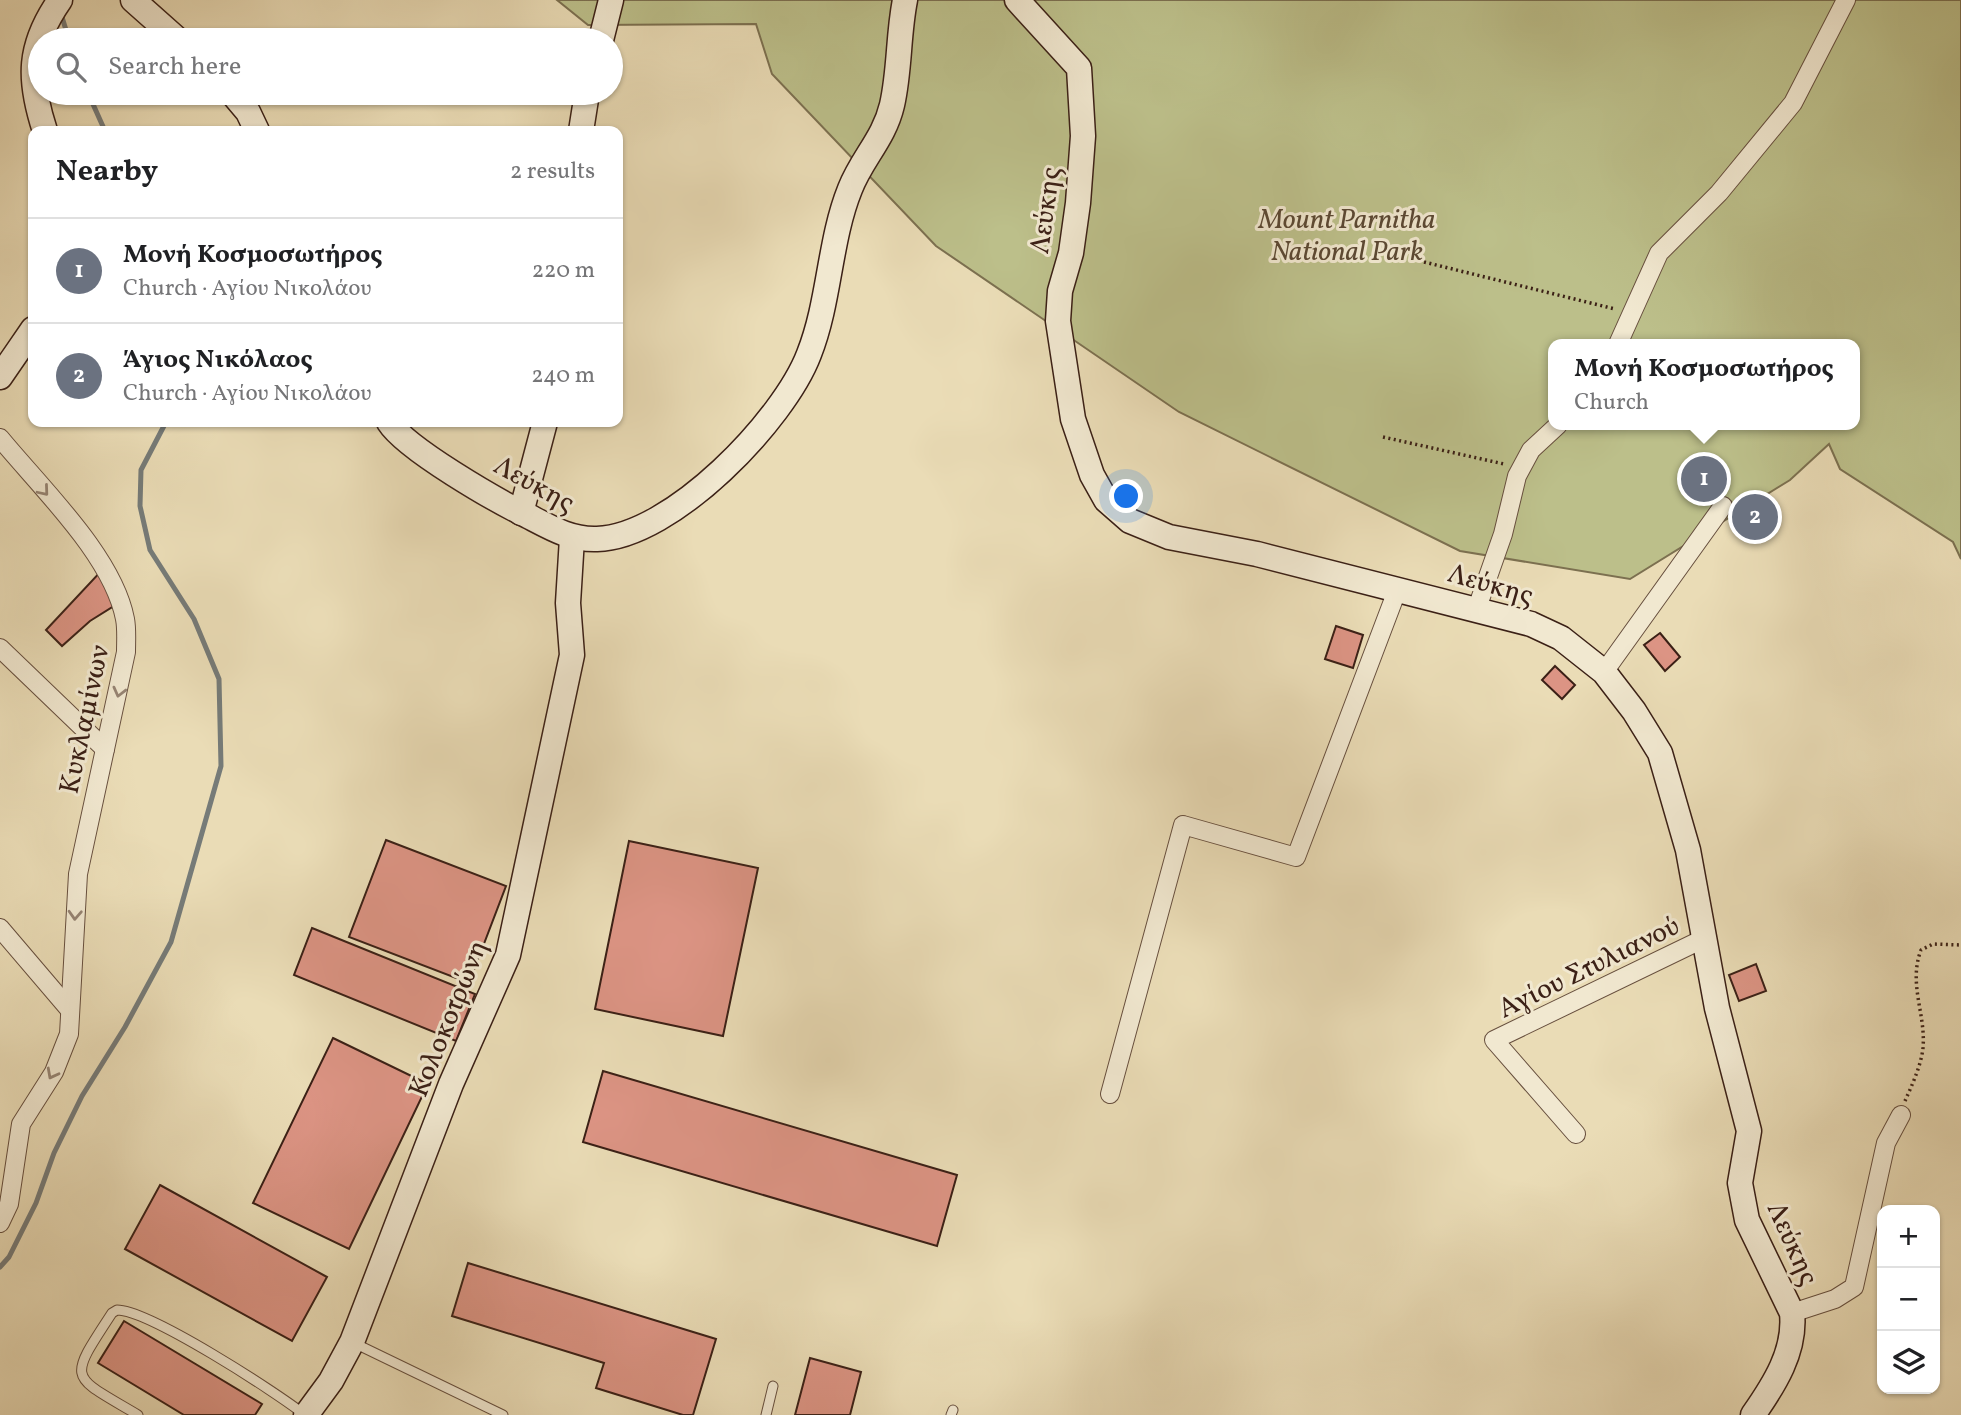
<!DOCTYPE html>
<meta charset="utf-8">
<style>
body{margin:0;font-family:Vollkorn,serif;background:#f6f6f6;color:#202124}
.controls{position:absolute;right:21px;bottom:21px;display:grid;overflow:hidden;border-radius:14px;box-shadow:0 2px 5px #0004}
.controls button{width:63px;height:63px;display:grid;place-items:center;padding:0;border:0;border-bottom:2px solid #e0e0e0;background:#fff;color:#202124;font:35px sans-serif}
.you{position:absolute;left:1127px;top:497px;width:24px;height:24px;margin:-18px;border:5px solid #fff;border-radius:50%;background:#1a73e8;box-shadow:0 0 0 10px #1a73e833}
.badge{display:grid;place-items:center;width:46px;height:46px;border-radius:50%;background:#ea580c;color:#fff;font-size:23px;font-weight:700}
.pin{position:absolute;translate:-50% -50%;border:4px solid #fff;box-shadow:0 2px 7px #0006}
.popup{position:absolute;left:1548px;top:339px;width:312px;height:91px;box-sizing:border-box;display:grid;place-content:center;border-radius:14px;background:#fff;filter:drop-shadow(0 2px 5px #0005);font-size:23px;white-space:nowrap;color:#757577}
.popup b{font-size:26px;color:#202124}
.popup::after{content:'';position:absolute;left:50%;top:100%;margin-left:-14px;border:14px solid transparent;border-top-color:#fff}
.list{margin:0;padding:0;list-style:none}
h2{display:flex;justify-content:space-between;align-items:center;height:91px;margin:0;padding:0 28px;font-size:30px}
h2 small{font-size:23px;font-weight:400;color:#757577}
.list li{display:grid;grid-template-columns:46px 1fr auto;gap:21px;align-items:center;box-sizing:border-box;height:105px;padding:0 28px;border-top:2px solid #e0e0e0}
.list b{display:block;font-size:26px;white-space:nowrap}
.list p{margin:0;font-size:23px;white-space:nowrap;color:#757577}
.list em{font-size:23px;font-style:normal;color:#757577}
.icon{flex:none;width:38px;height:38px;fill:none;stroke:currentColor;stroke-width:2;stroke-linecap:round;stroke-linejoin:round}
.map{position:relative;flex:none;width:1961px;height:1415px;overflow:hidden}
.search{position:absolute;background:#fff;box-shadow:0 2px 5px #0004;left:28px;top:28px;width:595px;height:77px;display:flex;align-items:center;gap:18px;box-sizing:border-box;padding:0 24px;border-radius:38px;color:#757577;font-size:26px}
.panel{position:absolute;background:#fff;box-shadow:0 2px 5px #0004;left:28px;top:126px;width:595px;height:301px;border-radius:14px}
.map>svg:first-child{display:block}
</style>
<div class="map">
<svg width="1961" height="1415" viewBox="0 0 1961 1415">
<rect width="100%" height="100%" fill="#eadcb6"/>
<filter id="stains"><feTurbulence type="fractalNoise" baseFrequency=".00286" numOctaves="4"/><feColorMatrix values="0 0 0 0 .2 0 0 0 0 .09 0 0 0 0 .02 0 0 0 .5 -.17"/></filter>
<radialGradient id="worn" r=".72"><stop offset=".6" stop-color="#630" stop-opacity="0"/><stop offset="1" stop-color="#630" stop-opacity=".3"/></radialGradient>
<path fill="#bcbf8a" stroke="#7c7050" stroke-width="2" fill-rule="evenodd" d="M557,0H1961V559L1953,542L1840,469L1829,444L1790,480L1630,579L1460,551L1179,412L936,246L772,74L756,24L588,25ZM1554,344H1854V425H1554Z"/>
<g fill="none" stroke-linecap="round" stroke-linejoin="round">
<g stroke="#767b78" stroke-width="5">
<path d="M62,17L69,40"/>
<path d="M88,93L105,131"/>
<path d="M0,1267L9,1257L36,1203L54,1153L82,1096L125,1027L171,942L221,766L219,679L194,619L150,550L140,506L141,470L166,422"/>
</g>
</g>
<g fill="#dc9484" stroke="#3b2016" stroke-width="2">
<path d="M103,569L117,604L90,621L62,646L46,630Z"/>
<path d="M1336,626L1363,635L1353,668L1325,659Z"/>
<path d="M1660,633L1680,657L1665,671L1644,645Z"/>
<path d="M1555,666L1575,685L1562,699L1542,680Z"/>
<path d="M386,840L506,886L469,983L349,937Z"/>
<path d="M629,841L758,868L723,1036L595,1009Z"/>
<path d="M312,928L475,994L456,1041L294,975Z"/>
<path d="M1756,964L1766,991L1739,1001L1729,975Z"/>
<path d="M333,1038L428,1084L349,1249L253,1203Z"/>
<path d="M603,1071L957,1175L937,1246L583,1142Z"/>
<path d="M160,1185L327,1277L292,1341L125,1249Z"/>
<path d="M468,1263L716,1339L693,1415H683L596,1388L604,1363L452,1316Z"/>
<path d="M124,1321L262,1404L255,1415H184L98,1363Z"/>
<path d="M810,1358L861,1372L850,1415H795Z"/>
</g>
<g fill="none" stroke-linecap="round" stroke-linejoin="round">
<g stroke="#674f3e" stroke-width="11">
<g id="lane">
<path d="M354,1343L503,1415"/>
<path d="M138,1415C69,1374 67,1382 112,1313L117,1310C149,1310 276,1392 305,1415"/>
<path d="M766,1415L773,1386"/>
<path d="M951,1415L953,1410"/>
</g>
</g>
<g stroke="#674f3e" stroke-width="20">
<g id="street">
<path d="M1618,344L1659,253L1719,193L1793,103L1846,0"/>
<path d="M0,438C41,488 113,556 125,619C127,629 126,641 126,652L78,874L69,1034L54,1072L21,1124L9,1204L0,1223"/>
<path d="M1477,608L1503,534L1517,476L1531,450L1558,425"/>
<path d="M0,648L105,749"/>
<path d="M1604,672L1723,506"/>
<path d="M0,928L69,1009"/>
<path d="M1110,1094L1183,825L1296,857L1398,588"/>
<path d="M1576,1134L1494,1040L1703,939"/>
<path d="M1792,1313L1835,1299L1854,1287L1886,1143L1901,1115"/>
</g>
</g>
<g stroke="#3b2016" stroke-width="27">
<g id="secondary">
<path d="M133,0L178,40"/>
<path d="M1017,0L1079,68L1083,136L1078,203L1071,253L1060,291L1058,321L1073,419L1092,475L1106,500L1130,521L1169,537L1257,554L1531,624L1561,638L1604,672L1634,711L1660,753L1688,850L1717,1008L1749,1131L1740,1183L1747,1220L1792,1313C1796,1351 1774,1385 1753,1415"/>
<path d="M601,40L611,0"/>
<path d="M232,93L248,112L257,131"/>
<path d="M45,131C28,79 28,46 60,0"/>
<path d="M581,131L587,93"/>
<path d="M0,377L33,329"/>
<path d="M389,422C406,449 497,501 528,516C551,528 571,540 597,539C672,537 784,420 809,354C830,301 829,241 850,189C862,158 884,139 892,105C900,70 898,35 905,0"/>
<path d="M521,513L545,422"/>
<path d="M306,1415L331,1381L352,1342L451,1084L508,955L572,655L568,603L572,538"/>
</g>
</g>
<g stroke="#3b2016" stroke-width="3.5" stroke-dasharray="2 3.5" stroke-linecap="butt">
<path d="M1424,262L1615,309"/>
<path d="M1383,437L1504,464"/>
<path d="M1905,1101C1912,1085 1921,1066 1923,1048C1926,1014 1908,984 1921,950L1933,944L1961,945"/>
</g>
<use href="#lane" stroke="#f1e8d0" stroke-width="9"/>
<use href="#street" stroke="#f1e8d0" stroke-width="18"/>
<use href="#secondary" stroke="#f1e8d0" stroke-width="24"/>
</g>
<defs><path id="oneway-chevron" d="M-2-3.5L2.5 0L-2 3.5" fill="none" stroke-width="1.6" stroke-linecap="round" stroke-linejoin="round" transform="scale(1.75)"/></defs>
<g stroke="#968473">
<use href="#oneway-chevron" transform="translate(44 491) rotate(50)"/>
<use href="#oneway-chevron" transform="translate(119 692) rotate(104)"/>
<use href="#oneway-chevron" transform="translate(75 915) rotate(93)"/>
<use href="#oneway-chevron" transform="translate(52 1074) rotate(118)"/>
</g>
<g text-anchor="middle" stroke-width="6" stroke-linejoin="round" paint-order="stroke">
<g font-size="28" fill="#3b2016" stroke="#f1e8d0">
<text transform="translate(1044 210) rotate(-82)" y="10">Λεύκης</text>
<text transform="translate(535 483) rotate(29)" y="10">Λεύκης</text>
<text transform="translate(1491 583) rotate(16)" y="10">Λεύκης</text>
<text transform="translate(83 719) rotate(-78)" y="10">Κυκλαμίνων</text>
<text transform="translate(1588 966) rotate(-26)" y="10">Αγίου Στυλιανού</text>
<text transform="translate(447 1018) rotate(-68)" y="10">Κολοκοτρώνη</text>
<text transform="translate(1794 1243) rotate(66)" y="10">Λεύκης</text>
</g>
<g font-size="28" font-style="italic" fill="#5b4833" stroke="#f1e8d0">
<text x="1347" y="228">Mount Parnitha<tspan x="1347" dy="32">National Park</tspan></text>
</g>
</g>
<rect width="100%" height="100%" filter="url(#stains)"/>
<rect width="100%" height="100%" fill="url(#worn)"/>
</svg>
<div class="controls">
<button>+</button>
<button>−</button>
<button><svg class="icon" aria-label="layers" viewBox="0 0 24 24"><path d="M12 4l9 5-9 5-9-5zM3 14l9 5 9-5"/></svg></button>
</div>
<div class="you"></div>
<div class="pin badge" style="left:1704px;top:479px;background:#6b7280">1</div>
<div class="popup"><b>Μονή Κοσμοσωτήρος</b>Church</div>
<div class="pin badge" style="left:1755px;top:517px;background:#6b7280">2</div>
<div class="search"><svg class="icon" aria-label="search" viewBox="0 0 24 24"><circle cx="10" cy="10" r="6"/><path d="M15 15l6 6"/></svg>Search here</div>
<section class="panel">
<h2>Nearby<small>2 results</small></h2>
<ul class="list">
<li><span class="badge" style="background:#6b7280">1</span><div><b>Μονή Κοσμοσωτήρος</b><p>Church · Αγίου Νικολάου</p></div><em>220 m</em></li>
<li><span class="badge" style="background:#6b7280">2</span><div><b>Άγιος Νικόλαος</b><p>Church · Αγίου Νικολάου</p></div><em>240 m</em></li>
</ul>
</section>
</div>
